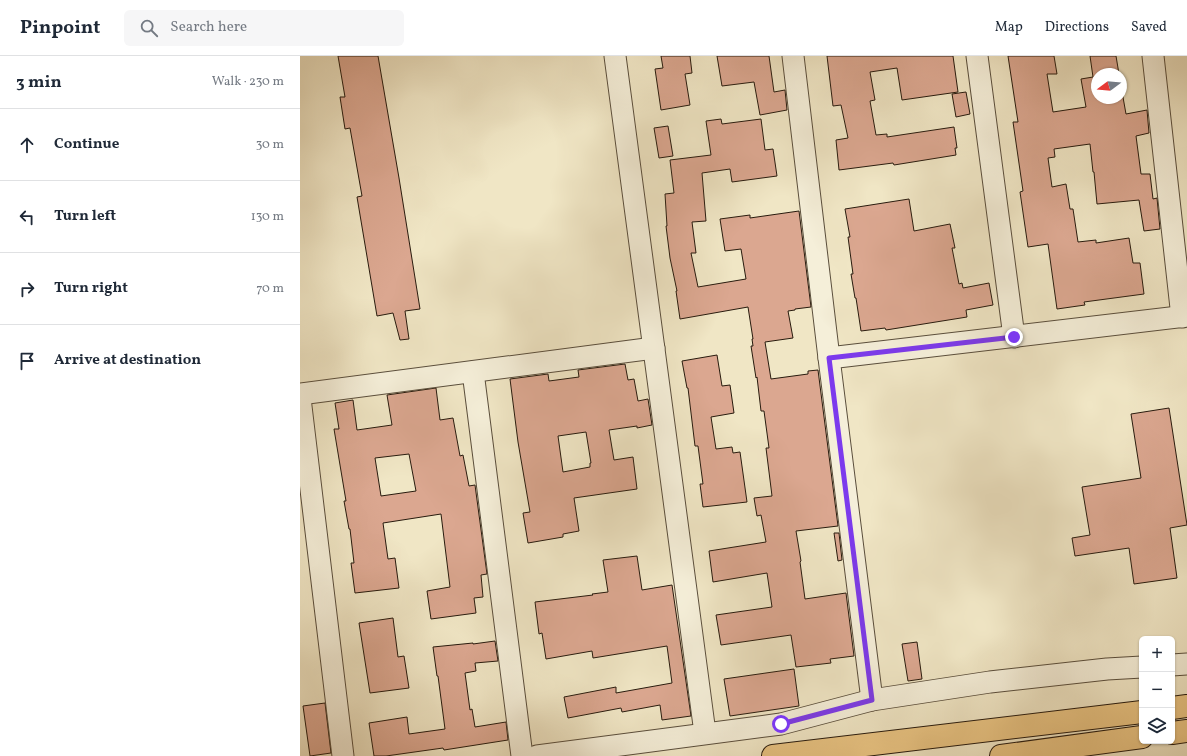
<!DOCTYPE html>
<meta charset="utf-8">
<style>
body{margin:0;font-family:Vollkorn,serif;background:#f6f6f7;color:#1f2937}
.controls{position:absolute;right:12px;bottom:12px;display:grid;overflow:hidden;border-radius:6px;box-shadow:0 1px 3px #0004}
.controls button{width:36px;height:36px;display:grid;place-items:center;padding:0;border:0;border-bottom:1px solid #e0e1e3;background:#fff;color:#1f2937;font:20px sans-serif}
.compass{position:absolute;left:791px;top:12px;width:36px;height:36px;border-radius:50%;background:#fff;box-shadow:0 1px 3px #0004;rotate:254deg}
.stop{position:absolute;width:12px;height:12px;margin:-9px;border:3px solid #7c3aed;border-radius:50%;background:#fff}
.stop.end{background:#7c3aed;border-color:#fff;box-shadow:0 1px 4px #0008}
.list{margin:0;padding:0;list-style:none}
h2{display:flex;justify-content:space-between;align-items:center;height:52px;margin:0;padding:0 16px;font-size:17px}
h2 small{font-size:13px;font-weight:400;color:#747a83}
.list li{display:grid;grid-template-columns:26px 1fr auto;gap:12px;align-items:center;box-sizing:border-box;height:72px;padding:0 16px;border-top:1px solid #e0e1e3}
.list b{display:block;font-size:15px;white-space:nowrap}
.list em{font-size:13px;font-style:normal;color:#747a83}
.icon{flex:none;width:22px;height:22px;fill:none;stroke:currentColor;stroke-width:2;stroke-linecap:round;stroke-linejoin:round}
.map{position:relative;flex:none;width:887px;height:700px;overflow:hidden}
header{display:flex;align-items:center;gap:24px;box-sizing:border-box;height:56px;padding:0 20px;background:#fff;border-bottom:1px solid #e0e1e3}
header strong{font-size:19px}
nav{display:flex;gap:22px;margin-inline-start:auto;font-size:14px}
.search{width:280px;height:36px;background:#f6f6f7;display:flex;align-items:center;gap:10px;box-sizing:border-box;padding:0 14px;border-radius:6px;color:#747a83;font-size:15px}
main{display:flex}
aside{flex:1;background:#fff}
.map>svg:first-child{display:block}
</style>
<header>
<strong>Pinpoint</strong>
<div class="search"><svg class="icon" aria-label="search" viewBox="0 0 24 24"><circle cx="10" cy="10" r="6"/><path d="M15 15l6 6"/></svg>Search here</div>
<nav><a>Map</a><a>Directions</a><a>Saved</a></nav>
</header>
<main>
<aside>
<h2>3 min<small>Walk · 230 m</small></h2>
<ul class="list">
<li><svg class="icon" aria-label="ahead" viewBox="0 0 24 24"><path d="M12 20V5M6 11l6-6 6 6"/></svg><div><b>Continue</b></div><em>30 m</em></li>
<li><svg class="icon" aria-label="left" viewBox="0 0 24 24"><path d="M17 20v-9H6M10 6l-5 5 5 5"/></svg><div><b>Turn left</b></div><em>130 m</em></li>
<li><svg class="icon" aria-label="right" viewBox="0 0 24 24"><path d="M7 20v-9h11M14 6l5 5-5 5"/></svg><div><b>Turn right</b></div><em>70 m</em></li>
<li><svg class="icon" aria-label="arrive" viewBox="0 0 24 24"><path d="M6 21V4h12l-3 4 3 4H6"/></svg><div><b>Arrive at destination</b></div></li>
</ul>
</aside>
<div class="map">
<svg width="887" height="700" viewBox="0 0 887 700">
<rect width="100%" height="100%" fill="#f0e6c5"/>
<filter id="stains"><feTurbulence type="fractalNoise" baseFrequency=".005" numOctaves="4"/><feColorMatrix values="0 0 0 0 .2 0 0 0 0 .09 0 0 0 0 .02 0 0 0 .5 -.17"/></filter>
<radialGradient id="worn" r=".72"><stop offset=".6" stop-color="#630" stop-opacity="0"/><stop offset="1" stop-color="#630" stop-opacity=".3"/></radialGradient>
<g fill="#dba790" stroke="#281b0e" fill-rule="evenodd">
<path d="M38,0H78L99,122L120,253L105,255L109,283L100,284L93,257L77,260L57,141L62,140L50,72L45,73L40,41H45Z"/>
<path d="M361,0H390L392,17L385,18L390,49L361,54L355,13L363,12Z"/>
<path d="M417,0H469L474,36L485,34L487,54L460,59L454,26L422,30Z"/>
<path d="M527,0H653L658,36L602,44L597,12L570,16L575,44L570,45L576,79L587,78V81L654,71L657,92H655L656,99L594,109L593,107L539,114L536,84L548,82L541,49L533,50Z"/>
<path d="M708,0H754L757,18H747L753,56L786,51L781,23L793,21L790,0H816L819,18H797V42H821V30L826,58L847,54L849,77L836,80L841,118H850L853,143L857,142L860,173L844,175L839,144L797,148L794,116H793L790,88L754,93L755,101L748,102L752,131L766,128L770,153H773L778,186L796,184V187L829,182L833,207H840L844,238L784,246L785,249L757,253L748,188L728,191L720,136L723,135L713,66H718Z"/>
<path d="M666,36L670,58L656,61L652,38Z"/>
<path d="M421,63L422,68L461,63L465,94L473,93L477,120L432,126L430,113L402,117L406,165L392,166L396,197H391L398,231L446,223L441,193L425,195L420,163L450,159V162L499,155L511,251L495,253V254L488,255L493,282L465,286L471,323L508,318V315L518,314L538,470L496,475L501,505L500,506L505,543L546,537L554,600L530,603L531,607L496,611L491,579L421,589L416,559L472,551L467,517L413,526L409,495L466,486L461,459L457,460L454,442L472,440L466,392H469L464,355H461L457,321L456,322L451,290H453L452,283H453L448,251L380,263L376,235H377L370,202L366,170H367L365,138L374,137L370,104L411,99L406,65Z"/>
<path d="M368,70L373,100L359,102L354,72Z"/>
<path d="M609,143L614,175L650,168L655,192H652L659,228L662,227L663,232L689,227L693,249L666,254L667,261L586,274L585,272L561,275L556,242H555L551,218H553L548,181H550L545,153Z"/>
<path d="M417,299L422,330L430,329L434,357L411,361L416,393L432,391L433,397L440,396L447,446L403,451L400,428H403L398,390H395L388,332H387L382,305Z"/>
<path d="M325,308L328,324L334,323L338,345L348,343L352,369L337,372V370L309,374L314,404L333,401L337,433L274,442L279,475L263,478V481L228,487L223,457L230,456L218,386L210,323L248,318L249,325L279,321L278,314ZM286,376L291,407H290V411L263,416L258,380Z"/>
<path d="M136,332L140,364L153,362L160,400L163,399L169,430L175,429L187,518L181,519L183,541L174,542L176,557L131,563L127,535L150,531L141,458L83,467L88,503L95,502L99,532L55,537L51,507H54L50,473H49L44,445H46L34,373H39L35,347L53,344L57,374L92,369L87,339ZM109,398L116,435L81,440L75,402Z"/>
<path d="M869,352L887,469L870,472L877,522L834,528L829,492L775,500L772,482L790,479L782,431L841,422L831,358Z"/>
<path d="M534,477H539L542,504L538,505Z"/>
<path d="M337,500L342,534L372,529L391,660L362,664L360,649L322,656L321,652L268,662L264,641L316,631V637L372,627L367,590L293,602L292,595L246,603L242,577L239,578L235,546L293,539L292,538L308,536L303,504Z"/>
<path d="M93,562L98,601L104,600L109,632L70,637L59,567Z"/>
<path d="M195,585L198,605L175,607L176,615L165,617L170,654L172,653L175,671L206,666L208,684L144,694L143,692L86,700H74L69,667L107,661L109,678L145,673L138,620H137L133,591L173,587V588Z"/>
<path d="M617,586L622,623L608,625L602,588Z"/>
<path d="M494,613L499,650L430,660L424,623Z"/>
<path d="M25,647L31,697L10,700L3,650Z"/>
</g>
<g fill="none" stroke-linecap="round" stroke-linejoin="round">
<g stroke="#5a4e3c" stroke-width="23">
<g id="street">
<path d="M315,0L405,677"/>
<path d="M493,0L529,302L572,644"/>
<path d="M677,0L714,281"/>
<path d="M853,0L882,261"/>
<path d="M529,302L887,260"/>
<path d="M173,316L222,700"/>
<path d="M0,338L354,292"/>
<path d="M0,342L43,700"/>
<path d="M872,609L887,608"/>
<path d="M237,700L481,668L572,644L690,626L807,613L842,611"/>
</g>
</g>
<g stroke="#281b0e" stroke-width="24">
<g id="highway">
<path d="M872,652L887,650"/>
<path d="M872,677L887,675"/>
<path d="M473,700L842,656"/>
<path d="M701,700L842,681"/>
</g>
</g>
<use href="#street" stroke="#f5efd9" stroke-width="21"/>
<use href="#highway" stroke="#e8c382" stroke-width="22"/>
</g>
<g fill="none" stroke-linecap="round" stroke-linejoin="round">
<path stroke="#7c3aed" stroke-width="5" d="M481,668L572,644L529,302L714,281"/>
</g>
<rect width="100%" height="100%" filter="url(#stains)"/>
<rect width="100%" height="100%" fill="url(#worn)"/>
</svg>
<div class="controls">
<button>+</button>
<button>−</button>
<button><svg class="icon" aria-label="layers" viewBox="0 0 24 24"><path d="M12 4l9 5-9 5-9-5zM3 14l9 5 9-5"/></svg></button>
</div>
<svg class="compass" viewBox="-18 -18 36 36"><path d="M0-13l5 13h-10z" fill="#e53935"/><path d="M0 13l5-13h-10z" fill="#747a83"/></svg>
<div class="stop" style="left:481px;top:668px"></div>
<div class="stop end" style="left:714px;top:281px"></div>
</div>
</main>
